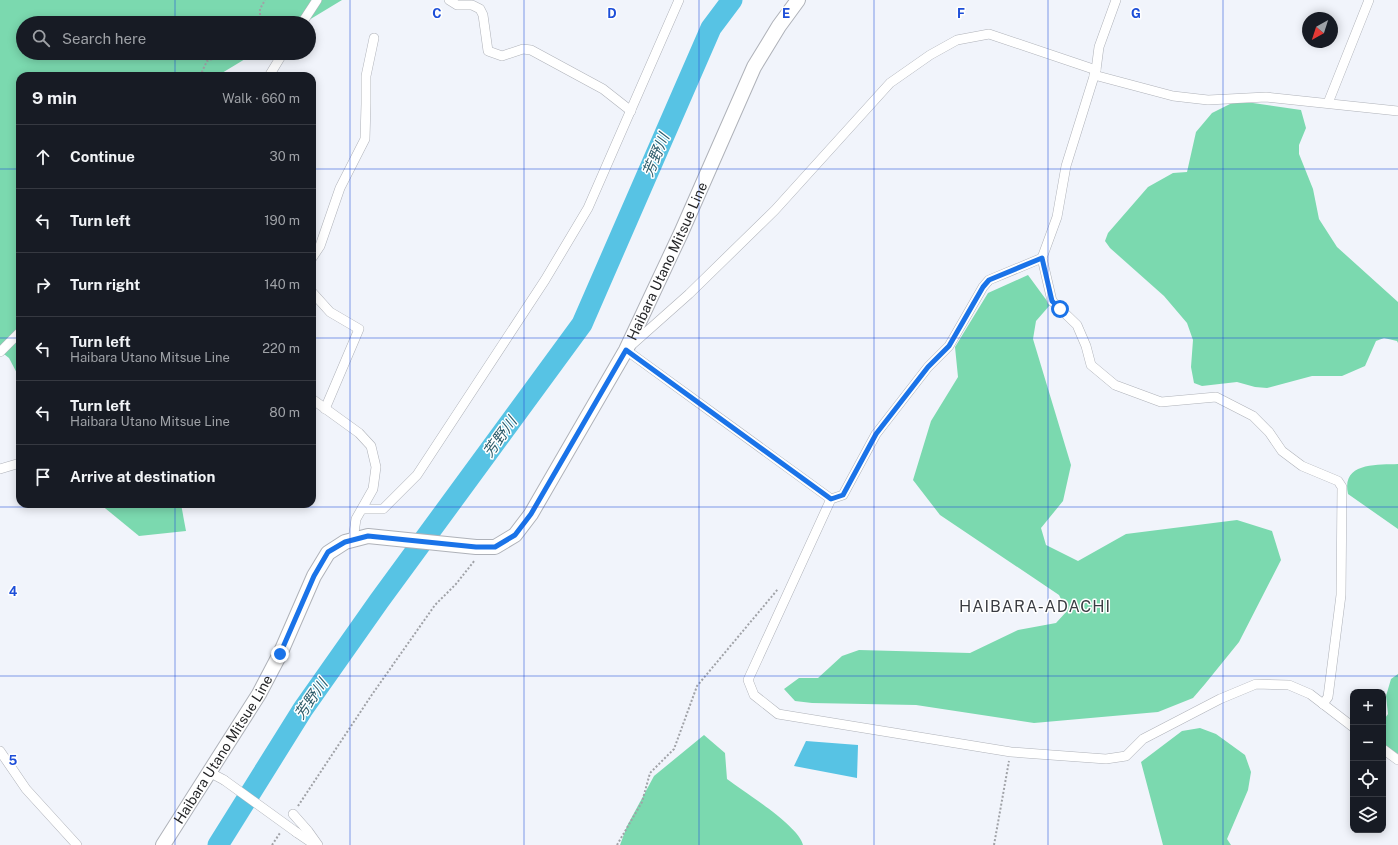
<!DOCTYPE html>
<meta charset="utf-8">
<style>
body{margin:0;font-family:"Public Sans","Noto Sans JP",sans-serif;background:#242831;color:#f1f3f6}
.controls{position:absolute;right:12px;bottom:12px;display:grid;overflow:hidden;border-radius:8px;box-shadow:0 2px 10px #0003}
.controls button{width:36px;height:36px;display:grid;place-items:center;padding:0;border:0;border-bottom:1px solid #363941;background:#171b24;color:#f1f3f6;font:20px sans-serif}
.compass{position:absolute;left:1302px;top:12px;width:36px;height:36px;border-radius:50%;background:#171b24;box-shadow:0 2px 10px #0003;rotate:219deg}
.stop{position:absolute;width:12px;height:12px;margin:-9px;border:3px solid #1a73e8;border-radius:50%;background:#fff}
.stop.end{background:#1a73e8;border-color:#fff;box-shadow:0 1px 4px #0008}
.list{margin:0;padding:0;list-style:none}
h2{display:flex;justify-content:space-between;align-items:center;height:52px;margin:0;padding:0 16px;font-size:17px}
h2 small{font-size:13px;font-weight:400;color:#9ea1a6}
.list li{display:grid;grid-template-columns:26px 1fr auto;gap:12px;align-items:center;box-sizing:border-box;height:64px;padding:0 16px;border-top:1px solid #363941}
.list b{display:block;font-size:15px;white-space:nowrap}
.list p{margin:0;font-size:13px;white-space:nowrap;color:#9ea1a6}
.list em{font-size:13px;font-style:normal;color:#9ea1a6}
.icon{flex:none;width:22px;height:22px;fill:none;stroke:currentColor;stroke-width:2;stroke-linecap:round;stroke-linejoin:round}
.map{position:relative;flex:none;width:1398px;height:845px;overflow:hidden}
.search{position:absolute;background:#171b24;box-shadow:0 2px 10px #0003;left:16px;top:16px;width:300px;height:44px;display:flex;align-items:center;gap:10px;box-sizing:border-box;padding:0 14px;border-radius:22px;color:#9ea1a6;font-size:15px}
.panel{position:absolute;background:#171b24;box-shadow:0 2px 10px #0003;left:16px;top:72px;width:300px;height:436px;border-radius:12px}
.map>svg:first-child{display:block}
</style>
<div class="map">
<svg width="1398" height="845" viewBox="0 0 1398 845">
<rect width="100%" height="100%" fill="#f1f4fb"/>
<g fill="#7bd9af">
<path d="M0,0H342L304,23H23V53H255L217,76H20V379L9,358L0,351Z"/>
<path d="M1236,101L1246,102L1301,110L1306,128L1299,145V154L1313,189L1319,219L1337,247L1398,302V343L1397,341L1384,338L1376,341L1365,366L1342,376H1312L1267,388L1255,387L1237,382L1202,386L1194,383L1191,367L1193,340L1187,323L1164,296L1110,248L1105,241L1108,233L1148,187L1173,173L1187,172L1196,132L1212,113Z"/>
<path d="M1028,275L1050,305L1036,321L1033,339L1071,465L1063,501L1041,528L1046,545L1078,561L1126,534L1237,520L1272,531L1281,560L1239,642L1205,684L1193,698L1158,712L1034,723L916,705L812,703L795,701L784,689L799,678H818L842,656L859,650L970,653L1018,630L1056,623L1067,611L1059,595L940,515L913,480L931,421L958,377L955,347L988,293Z"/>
<path d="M1398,464V529L1348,494C1341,462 1377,465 1398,464Z"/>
<path d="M100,504H181L186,531L139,536Z"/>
<path d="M1398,674V754L1383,744V721L1388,714L1386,696L1391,679Z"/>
<path d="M1200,728L1216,734L1245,755L1251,772L1248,790L1227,839L1231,845H1163L1141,762L1182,731Z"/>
<path d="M704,735L725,753L727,779C744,792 799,826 803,845H620L627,826L654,776Z"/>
</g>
<path fill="#57c3e4" d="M806,741L858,745L857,778L794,766Z"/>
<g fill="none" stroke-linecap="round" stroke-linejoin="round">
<path stroke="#57c3e4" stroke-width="21" d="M218,845L303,709L379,601L582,324L711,28L732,0"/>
<g stroke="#afb2b9" stroke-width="10">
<g id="minor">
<path d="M449,0L457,5H472L480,9L483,15L488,51L502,56L523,49L531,50L603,89L631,111"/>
<path d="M1116,0L1099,47L1096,70L1066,166L1057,217L1042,258L1052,301L1077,325L1086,346L1091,365L1115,385L1161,402L1216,397L1253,416L1269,432L1282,451L1302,466L1338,481L1342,487L1341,595L1328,697L1323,704"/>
<path d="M302,23L317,0"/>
<path d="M1094,75L1173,96L1208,100L1266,97L1398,111"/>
<path d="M269,76L283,53"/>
<path d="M1328,103L1369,0"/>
<path d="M312,258L320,246L340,188L365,139L366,104V76L374,38"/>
<path d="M1042,258L989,280L983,287L949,346L928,367L876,434L843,495L831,499L748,680L754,695L778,714L1011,752L1106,759L1126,756L1143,739L1220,699L1256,684L1289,685L1310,694L1353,727"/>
<path d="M312,292L330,312L359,329L325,409"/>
<path d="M0,352L20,332"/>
<path d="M312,399L359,433L371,446L376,467L373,489L356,519L353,540"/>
<path d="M0,469L20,463"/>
<path d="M831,499L626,350L689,294L775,210L890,83L930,55L957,40L989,34L1096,70"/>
<path d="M362,509H383L417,475L545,280L588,208L679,0"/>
<path d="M1383,749L1398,760"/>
<path d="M0,751L26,789L77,845"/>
<path d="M209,772L224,780"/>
<path d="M293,814L308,831L318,845"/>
<path d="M296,832L315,845"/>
</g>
</g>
<g stroke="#afb2b9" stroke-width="16">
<g id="primary">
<path id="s1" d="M163,845L259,694L280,654L314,576L328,553L345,542L368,536L476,547H495L515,535L531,514L626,350L681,233L754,67L779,26L798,0"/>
</g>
</g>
<g stroke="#a0a2a7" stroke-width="2" stroke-dasharray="2 2" stroke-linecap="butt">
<path d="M260,23V9L265,0"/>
<path d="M200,76L207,61L228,53"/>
<path d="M298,806L371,696L435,605L456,584L475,560"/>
<path d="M272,845L280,833"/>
<path d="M617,845L642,802L650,773L674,749L697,686L778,589"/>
<path d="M994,845L1009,761"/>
</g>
<use href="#minor" stroke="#fff" stroke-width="9"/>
<use href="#primary" stroke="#fff" stroke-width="14"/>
<g stroke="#afb2b9" stroke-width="10" stroke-linecap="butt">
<path id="minor-bridge" d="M224,780L296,832"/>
</g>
<use href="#minor-bridge" stroke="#fff" stroke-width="9"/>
</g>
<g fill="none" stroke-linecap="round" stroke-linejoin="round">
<path stroke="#1a73e8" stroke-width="5" d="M280,654L314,576L328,552L345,542L368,536L476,547H495L515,535L531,514L626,350L831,499L843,495L876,434L928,367L949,346L983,287L989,280L1042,258L1052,301L1060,309"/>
</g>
<path fill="none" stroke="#1d4ed8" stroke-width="1" stroke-opacity="0.55" d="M175,0V23M350,0V845M524,0V845M699,0V845M874,0V845M1048,0V845M1223,0V845M175,53V76M0,169H20M312,169H1398M0,338H20M312,338H1398M175,504V845M0,507H1398M0,676H1398"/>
<g text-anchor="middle" stroke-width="3" stroke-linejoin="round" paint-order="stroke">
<g font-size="14" fill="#262729" stroke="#fff">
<text dy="5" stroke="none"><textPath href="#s1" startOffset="845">Haibara Utano Mitsue Line</textPath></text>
<text dy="5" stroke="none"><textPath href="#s1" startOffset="113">Haibara Utano Mitsue Line</textPath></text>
</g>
<g font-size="15" font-style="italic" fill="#2e5c6a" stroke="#fff">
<text transform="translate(656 155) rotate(-67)" y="5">芳野川</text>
<text transform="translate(500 437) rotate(-54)" y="5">芳野川</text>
<text transform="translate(311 699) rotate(-55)" y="5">芳野川</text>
</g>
<g font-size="16" letter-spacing="1" fill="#3a3c42" stroke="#fff">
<text x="1035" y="612">HAIBARA-ADACHI</text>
</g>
</g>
<g font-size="13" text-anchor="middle" font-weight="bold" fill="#1d4ed8" stroke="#fff" stroke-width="3" stroke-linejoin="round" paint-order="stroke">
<text x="437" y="18">C</text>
<text x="612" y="18">D</text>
<text x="786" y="18">E</text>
<text x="961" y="18">F</text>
<text x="1136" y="18">G</text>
<text x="13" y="596">4</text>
<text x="13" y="765">5</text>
</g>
</svg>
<div class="controls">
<button>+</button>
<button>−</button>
<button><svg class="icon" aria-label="locate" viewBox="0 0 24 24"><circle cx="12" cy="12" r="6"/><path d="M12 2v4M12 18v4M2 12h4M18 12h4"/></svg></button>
<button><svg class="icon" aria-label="layers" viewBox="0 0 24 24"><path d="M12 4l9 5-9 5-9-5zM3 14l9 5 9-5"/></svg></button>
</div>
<svg class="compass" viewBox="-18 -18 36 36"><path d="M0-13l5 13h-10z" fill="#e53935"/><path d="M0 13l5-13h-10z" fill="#9ea1a6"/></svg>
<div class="stop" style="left:1060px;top:309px"></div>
<div class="stop end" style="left:280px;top:654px"></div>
<div class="search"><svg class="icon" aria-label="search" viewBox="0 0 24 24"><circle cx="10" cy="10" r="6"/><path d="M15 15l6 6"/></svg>Search here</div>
<section class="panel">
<h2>9 min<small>Walk · 660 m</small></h2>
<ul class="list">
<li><svg class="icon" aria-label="ahead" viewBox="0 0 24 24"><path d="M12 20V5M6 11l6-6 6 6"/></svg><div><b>Continue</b></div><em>30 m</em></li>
<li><svg class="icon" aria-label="left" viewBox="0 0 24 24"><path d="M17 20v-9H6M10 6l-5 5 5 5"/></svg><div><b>Turn left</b></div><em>190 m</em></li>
<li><svg class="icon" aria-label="right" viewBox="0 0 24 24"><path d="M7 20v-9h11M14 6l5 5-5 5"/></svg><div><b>Turn right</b></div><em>140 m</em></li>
<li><svg class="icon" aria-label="left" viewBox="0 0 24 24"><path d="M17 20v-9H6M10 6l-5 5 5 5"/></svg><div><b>Turn left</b><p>Haibara Utano Mitsue Line</p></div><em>220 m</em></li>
<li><svg class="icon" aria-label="left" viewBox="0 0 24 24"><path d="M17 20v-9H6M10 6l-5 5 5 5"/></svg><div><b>Turn left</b><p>Haibara Utano Mitsue Line</p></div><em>80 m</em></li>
<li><svg class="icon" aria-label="arrive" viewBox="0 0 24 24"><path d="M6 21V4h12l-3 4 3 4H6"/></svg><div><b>Arrive at destination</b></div></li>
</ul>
</section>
</div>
